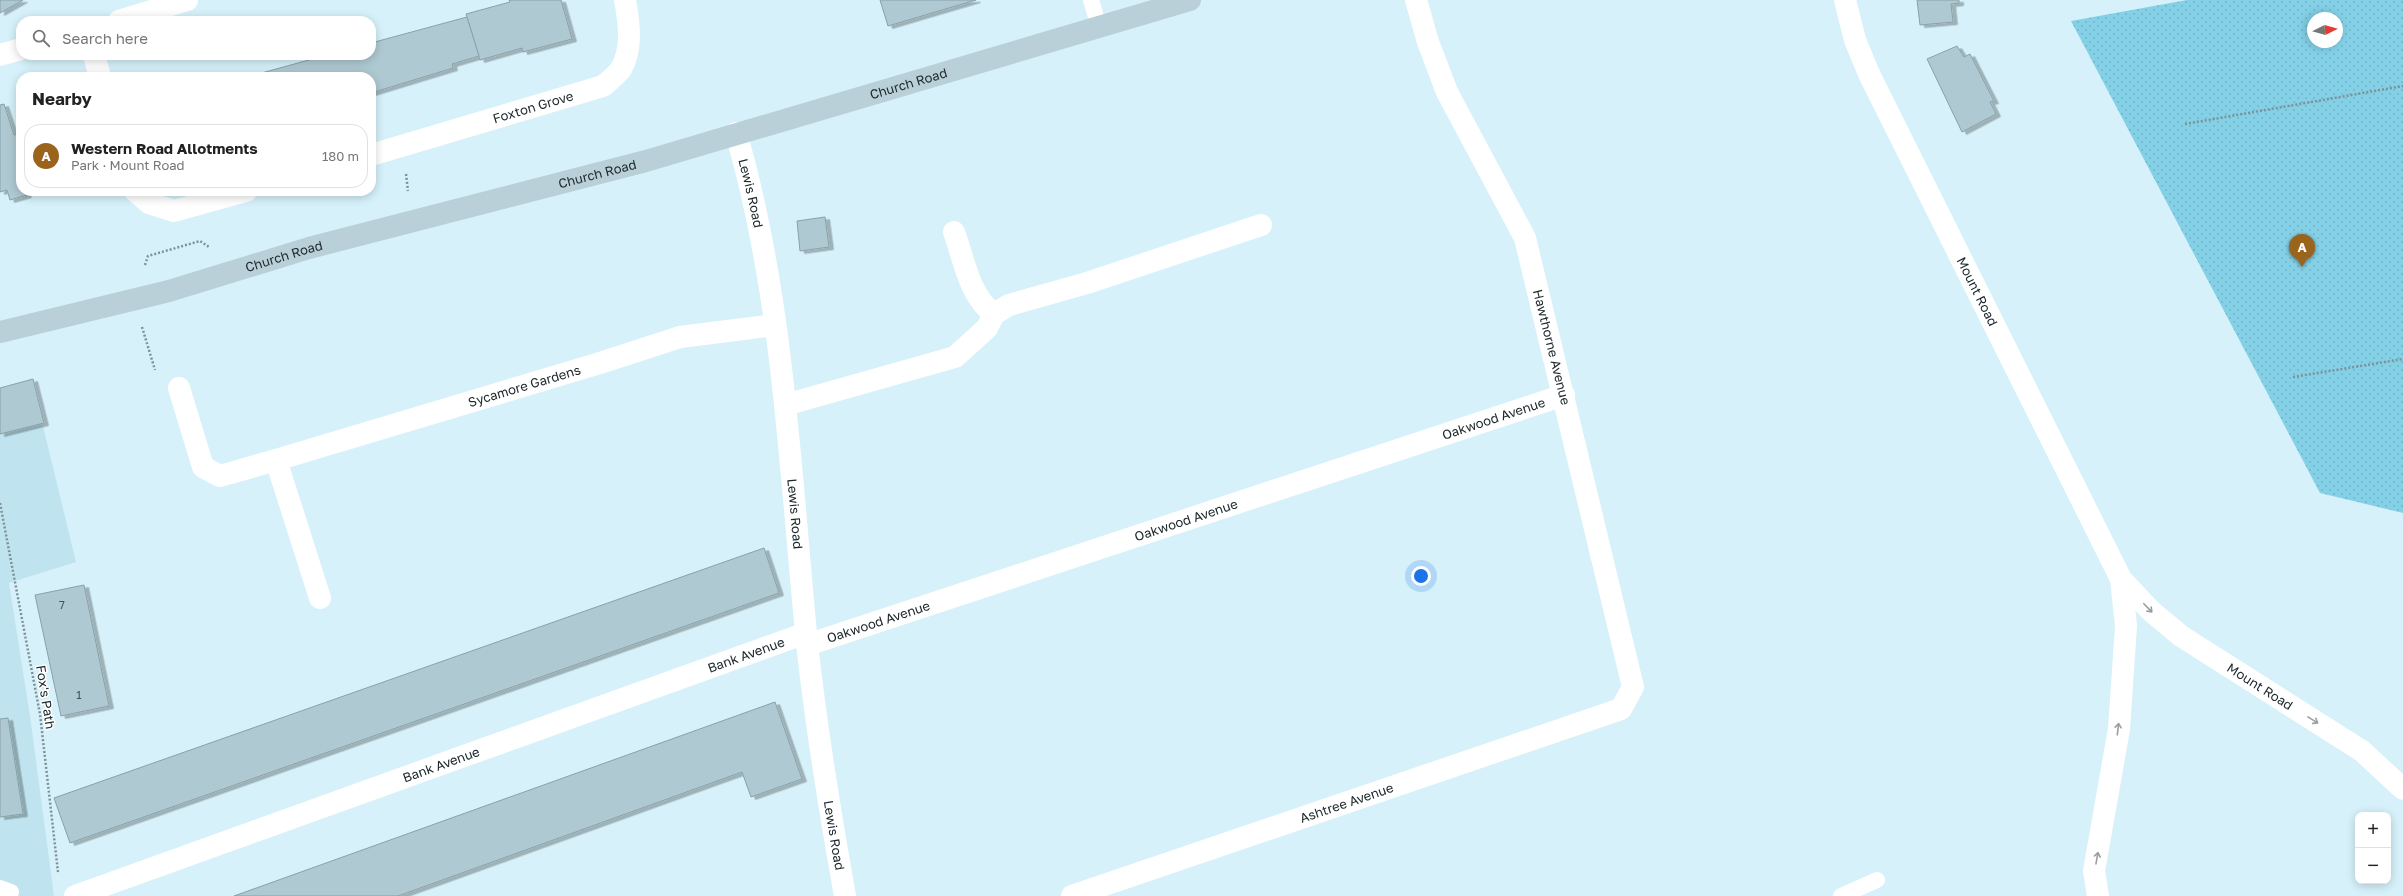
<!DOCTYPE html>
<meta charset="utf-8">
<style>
body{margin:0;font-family:"Golos Text",sans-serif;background:#f6f6f6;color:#222}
.controls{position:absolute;right:12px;bottom:12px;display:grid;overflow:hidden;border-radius:8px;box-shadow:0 2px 10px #0003}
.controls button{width:36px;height:36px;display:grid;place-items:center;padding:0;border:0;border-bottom:1px solid #e0e0e0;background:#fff;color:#222;font:20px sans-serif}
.compass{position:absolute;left:2307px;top:12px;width:36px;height:36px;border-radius:50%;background:#fff;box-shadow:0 2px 10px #0003;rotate:85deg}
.you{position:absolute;left:1421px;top:576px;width:14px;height:14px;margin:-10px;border:3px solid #fff;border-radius:50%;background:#1a73e8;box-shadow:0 0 0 6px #1a73e833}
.badge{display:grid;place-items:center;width:26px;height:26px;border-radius:50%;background:#9a641d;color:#fff;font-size:13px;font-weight:700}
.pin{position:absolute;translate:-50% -33px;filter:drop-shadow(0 1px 2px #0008)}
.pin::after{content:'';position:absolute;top:21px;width:14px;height:12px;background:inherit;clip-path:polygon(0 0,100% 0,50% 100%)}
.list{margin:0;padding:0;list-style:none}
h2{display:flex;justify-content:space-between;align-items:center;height:52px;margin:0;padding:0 16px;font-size:17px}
h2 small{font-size:13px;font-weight:400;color:#767676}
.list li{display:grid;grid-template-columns:26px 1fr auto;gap:12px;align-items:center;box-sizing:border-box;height:64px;margin:0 8px 8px;padding:0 8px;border:1px solid #e0e0e0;border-radius:16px}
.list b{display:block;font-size:15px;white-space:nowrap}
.list p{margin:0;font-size:13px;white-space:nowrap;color:#767676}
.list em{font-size:13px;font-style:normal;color:#767676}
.icon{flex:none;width:22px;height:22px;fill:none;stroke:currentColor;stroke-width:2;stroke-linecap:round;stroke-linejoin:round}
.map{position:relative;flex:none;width:2403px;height:896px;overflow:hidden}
.search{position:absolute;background:#fff;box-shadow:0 2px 10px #0003;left:16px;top:16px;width:360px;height:44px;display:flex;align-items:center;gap:10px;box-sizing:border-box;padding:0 14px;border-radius:16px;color:#767676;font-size:15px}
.panel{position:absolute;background:#fff;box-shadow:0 2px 10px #0003;left:16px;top:72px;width:360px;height:124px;border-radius:16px}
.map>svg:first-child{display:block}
</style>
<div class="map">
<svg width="2403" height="896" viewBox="0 0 2403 896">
<defs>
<pattern id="grass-dots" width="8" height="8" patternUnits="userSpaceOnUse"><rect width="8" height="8" fill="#84d1e7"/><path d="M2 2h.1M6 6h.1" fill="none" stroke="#72b4c6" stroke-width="1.8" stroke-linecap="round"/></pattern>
<filter id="shadow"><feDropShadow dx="4.5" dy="2.5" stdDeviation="0" flood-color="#0004"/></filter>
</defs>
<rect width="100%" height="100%" fill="#d6f1fa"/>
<path fill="#c0e4ef" d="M32,381L76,562L9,583L30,716L54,896H0V390Z"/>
<path fill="url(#grass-dots)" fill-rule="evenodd" d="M2187,0H2403V513L2320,493L2071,21ZM2313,18H2337V42H2313Z"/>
<g fill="#afc9d2" stroke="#88a1a9" filter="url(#shadow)">
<path d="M0,0H23L0,13Z"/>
<path d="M509,0H561L572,39L523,52L522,48L480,60L466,14L510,2Z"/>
<path d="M880,0H976L888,26Z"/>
<path d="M1917,0H1959V3L1951,4L1953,22L1920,25Z"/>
<path d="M467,17L479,56L452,64L453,68L371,93V77H247L327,55H371V43Z"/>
<path d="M1957,46L1964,57L1970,54L1994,101L1990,102L1996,114L1962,132L1927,59Z"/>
<path d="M4,104L14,135L21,133V191H26L27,195L10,200L7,190L0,192V105Z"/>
<path d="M825,217L829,247L800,251L797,221Z"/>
<path d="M33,379L44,423L0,434V388Z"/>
<path d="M764,548L779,593L70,843L54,798Z"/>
<path d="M84,585L109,706L61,716L35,595Z"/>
<path d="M775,702L802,779L751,797L742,772L398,896H234Z"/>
<path d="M8,718L23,814L0,817V719Z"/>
</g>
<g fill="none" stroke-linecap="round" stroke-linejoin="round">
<g stroke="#7e9197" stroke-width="2.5" stroke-dasharray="2 2" stroke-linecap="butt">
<path d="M2185,124L2403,86"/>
<path d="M406,174L408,191"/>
<path d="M145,265L148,256L200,241L209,247"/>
<path d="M142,327L155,370"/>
<path d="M2293,377L2403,359"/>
<path d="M0,503L40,714L58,872"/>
</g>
<g stroke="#fff" stroke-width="16">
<path d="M1091,0L1099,27"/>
<path d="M0,888L11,892"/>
<path d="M1841,896L1877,880"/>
</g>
<g stroke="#fff" stroke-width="22">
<path id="s1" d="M1845,0L1855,40L1869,74L2121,579L2151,611L2181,636L2362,751L2403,789"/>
<path d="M119,21L187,0"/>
<path d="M0,55L21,49"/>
<path d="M94,55L100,77"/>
<path id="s2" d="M736,133C784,298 790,472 807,643C816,727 830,812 845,896"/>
<path id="s3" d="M371,155L603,86C609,81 617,75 621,69C633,48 629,22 625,0"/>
<path d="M135,191L149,203L174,211L246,191"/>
<path d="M954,232C964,259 969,296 994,314"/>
<path d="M179,388L203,467L220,476L276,460"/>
<path d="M785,405L955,357L987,328L994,314L1009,305L1087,283L1261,225"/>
<path id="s4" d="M320,598L276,460L600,363L680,337L775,325"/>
<path id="s5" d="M807,645L1564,395"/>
<path id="s6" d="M75,896L806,633"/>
<path id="s7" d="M1072,896L1621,709L1633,687L1525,238L1447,92L1428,42L1416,0"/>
<path d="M2098,896L2094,871L2119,729L2126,626L2121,579"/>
</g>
<path stroke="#b9d0d8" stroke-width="22" id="s8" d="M0,332L169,291L309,248L646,161L1190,0"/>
</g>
<defs><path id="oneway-shaft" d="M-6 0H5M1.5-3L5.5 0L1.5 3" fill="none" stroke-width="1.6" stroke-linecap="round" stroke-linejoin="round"/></defs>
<g stroke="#9b9fa0">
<use href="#oneway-shaft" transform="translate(2148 608) rotate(46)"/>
<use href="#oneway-shaft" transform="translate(2313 720) rotate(32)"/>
<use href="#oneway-shaft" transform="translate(2118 729) rotate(-83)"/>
<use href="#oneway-shaft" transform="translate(2097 858) rotate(-80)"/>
</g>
<g text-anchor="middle" stroke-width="3" stroke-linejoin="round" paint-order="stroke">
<g font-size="11" fill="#445256">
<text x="62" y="609">7</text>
<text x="79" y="699">1</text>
</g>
<g font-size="13" fill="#202a2d" stroke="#fff">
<text dy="5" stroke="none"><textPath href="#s8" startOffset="942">Church Road</textPath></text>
<text dy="5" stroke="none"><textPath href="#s3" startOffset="169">Foxton Grove</textPath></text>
<text dy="5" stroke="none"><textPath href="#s8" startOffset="618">Church Road</textPath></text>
<text dy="5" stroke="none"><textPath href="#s2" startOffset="62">Lewis Road</textPath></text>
<text dy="5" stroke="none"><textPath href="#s8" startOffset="294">Church Road</textPath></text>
<text dy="5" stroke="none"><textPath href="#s1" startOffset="321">Mount Road</textPath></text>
<text transform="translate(1552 347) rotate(76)" y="5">Hawthorne Avenue</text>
<text dy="5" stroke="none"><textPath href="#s4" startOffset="404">Sycamore Gardens</textPath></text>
<text dy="5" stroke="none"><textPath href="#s5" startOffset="723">Oakwood Avenue</textPath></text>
<text dy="5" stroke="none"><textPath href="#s2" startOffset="386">Lewis Road</textPath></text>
<text dy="5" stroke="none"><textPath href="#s5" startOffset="399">Oakwood Avenue</textPath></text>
<text dy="5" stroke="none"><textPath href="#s5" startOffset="75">Oakwood Avenue</textPath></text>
<text dy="5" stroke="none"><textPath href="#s6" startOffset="713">Bank Avenue</textPath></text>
<text dy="5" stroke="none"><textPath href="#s1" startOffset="819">Mount Road</textPath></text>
<text transform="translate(46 697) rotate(81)" y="5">Fox's Path</text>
<text dy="5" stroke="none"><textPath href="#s6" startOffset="389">Bank Avenue</textPath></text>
<text dy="5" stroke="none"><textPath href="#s7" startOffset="290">Ashtree Avenue</textPath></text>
<text dy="5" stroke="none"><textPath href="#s2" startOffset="710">Lewis Road</textPath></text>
</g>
</g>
</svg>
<div class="controls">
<button>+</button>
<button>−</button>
</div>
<svg class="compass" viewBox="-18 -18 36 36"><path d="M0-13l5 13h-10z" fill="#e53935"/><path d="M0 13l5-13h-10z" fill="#767676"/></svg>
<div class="you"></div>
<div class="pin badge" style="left:2302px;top:267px">A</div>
<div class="search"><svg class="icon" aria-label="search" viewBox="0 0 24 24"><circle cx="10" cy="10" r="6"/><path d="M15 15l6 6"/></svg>Search here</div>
<section class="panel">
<h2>Nearby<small></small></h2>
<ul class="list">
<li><span class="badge">A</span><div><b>Western Road Allotments</b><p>Park · Mount Road</p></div><em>180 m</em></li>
</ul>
</section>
</div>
